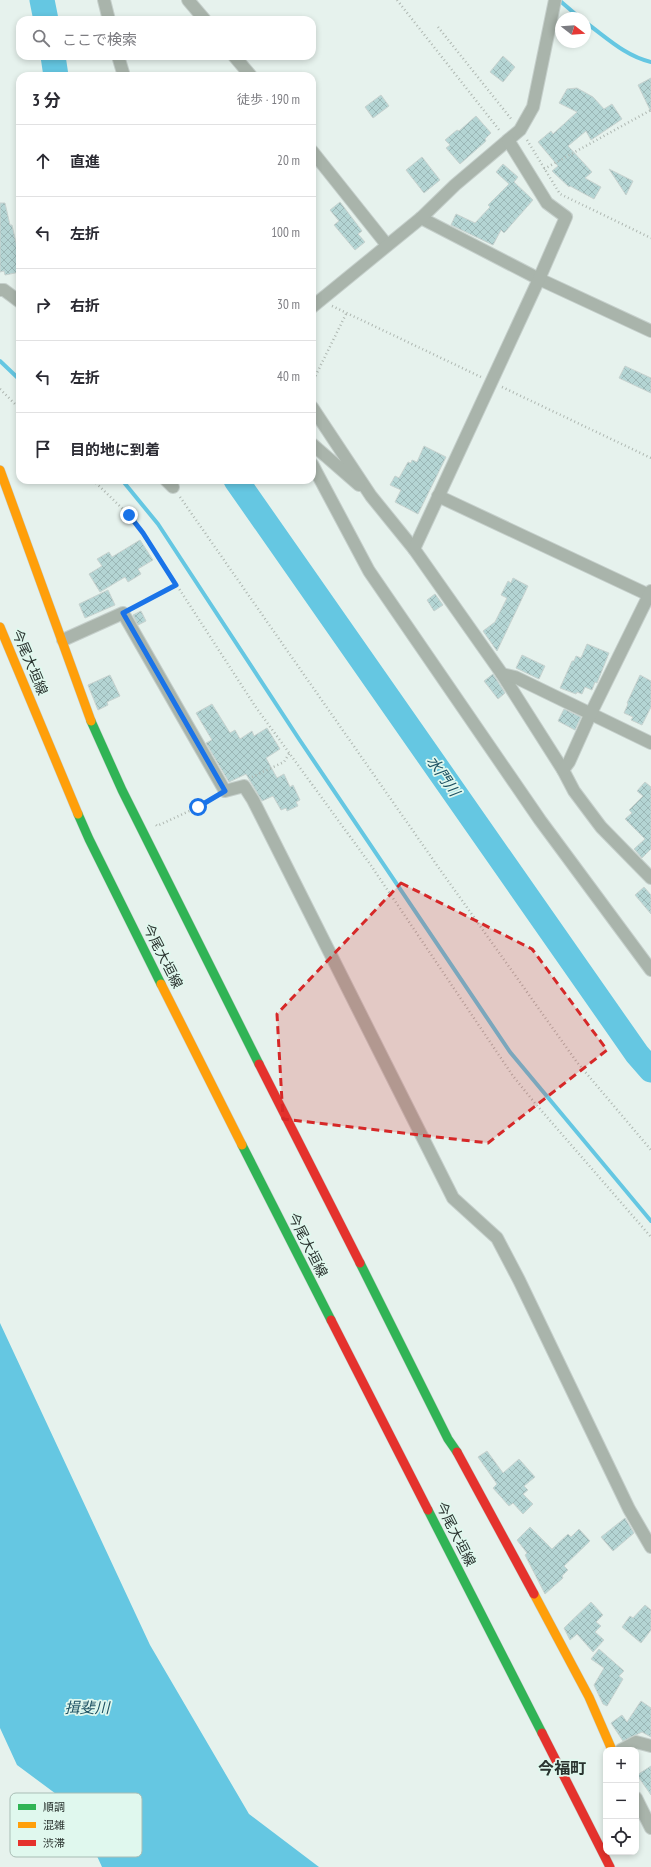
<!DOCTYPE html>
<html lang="ja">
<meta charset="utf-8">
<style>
body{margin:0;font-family:"PT Sans Narrow","Noto Sans JP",sans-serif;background:#f2f2f3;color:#2b2b33}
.controls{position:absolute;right:12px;bottom:12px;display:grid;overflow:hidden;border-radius:8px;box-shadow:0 2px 6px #0003}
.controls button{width:36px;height:36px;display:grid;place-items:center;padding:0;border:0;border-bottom:1px solid #e1e1e2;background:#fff;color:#2b2b33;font:20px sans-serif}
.compass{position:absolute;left:555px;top:12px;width:36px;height:36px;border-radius:50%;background:#fff;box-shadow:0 2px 6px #0003;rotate:107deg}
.stop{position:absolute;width:12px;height:12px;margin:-9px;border:3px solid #1a73e8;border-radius:50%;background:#fff}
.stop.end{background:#1a73e8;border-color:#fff;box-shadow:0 1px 4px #0008}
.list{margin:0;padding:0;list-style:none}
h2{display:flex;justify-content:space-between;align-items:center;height:52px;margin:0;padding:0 16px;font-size:17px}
h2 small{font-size:13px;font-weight:400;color:#7c7c81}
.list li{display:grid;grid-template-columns:26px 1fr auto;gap:12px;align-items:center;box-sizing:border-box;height:72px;padding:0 16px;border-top:1px solid #e1e1e2}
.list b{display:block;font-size:15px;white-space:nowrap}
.list em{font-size:13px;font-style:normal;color:#7c7c81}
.icon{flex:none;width:22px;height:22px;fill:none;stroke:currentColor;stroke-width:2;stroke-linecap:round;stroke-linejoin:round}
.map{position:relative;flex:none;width:651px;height:1867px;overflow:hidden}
.search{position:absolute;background:#fff;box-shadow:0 2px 6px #0003;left:16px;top:16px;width:300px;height:44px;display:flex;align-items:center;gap:10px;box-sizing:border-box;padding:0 14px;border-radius:12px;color:#7c7c81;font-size:15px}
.panel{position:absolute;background:#fff;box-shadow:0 2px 6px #0003;left:16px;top:72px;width:300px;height:412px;border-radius:12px}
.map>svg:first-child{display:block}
</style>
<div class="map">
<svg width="651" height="1867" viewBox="0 0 651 1867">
<defs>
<pattern id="building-cross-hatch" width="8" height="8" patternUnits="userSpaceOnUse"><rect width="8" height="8" fill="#b4d5d4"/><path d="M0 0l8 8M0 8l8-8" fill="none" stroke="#9bb7b6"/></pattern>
</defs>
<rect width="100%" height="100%" fill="#e6f2ed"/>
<path fill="#65c7e2" d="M0,1323L150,1645L249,1814L319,1867H102L75,1808L17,1765L0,1728Z"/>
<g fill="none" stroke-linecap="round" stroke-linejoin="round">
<g stroke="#65c7e2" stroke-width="4">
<path d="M559,0L580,18"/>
<path d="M585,22C606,37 625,56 651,62"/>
<path d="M0,361L20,380"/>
<path d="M122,480L158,524L299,739L510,1052L651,1221"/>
</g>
<g stroke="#65c7e2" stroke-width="25">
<path d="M42,0L46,20"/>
<path d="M53,56L56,76"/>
<path d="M236,480L637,1054L651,1070"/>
</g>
</g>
<g fill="url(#building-cross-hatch)" stroke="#c8d3d0">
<path d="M503,56L515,67L503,82L490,72Z"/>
<path d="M651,78V112L638,85Z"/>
<path d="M577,88L593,97L604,109L612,104L622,119L591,140L586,131L568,146L592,172L585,178L601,187L594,199L570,186L569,187L552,171L558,166L538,142L551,131L553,134L577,112L559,103L567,89Z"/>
<path d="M381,95L389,106L373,118L365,107Z"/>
<path d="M476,116L491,133L485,139L486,141L460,164L446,148L450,145L445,140L457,130L459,131Z"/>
<path d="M422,157L440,180L424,193L406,170Z"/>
<path d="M503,164L518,177L514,182L533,200L504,233L501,230L493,245L451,225L456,214L475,223L490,207L488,205L509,184L496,172Z"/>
<path d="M609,169L633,181L626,195Z"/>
<path d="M340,202L362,231L358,234L365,242L355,250L334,225L339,221L330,210Z"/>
<path d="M0,203H5L10,225H12L19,256H20V272L5,275L4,271L0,272Z"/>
<path d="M625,366L651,378V393L619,378Z"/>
<path d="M424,446L446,457L418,514L395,502L401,490L390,485L395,476L399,478L408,462L411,463L412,460L417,462Z"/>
<path d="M140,540L153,560L138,569L141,574L128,582L125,577L100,592L89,574L102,566L97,559L109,552L112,557Z"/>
<path d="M513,578L528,586L497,651L483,631L495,622L507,598L501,595L508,581L511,583Z"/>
<path d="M108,590L115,605L85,618L79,604Z"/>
<path d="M435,594L443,605L434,611L427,600Z"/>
<path d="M141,611L146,621L138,625L133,615Z"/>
<path d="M587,644L609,653L597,683L595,682L592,690L585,687L582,694L577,692L576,694L560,688L572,661H574L576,656L581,658Z"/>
<path d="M522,655L545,666L539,679L516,668Z"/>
<path d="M493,674L505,693L498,699L484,681Z"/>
<path d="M110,675L120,696L107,702L108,705L98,710L88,685Z"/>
<path d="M640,675L651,681V707L642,725L631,720L633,717L624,713L628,704L627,703Z"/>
<path d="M212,704L230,733L235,730L240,739L252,731L254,736L267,728L280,749L266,758L277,778L284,774L290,787L293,785L300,800L296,802L298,806L287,811L286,808L281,810L273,796L262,801L246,774L229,782L206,743L212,740L196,713Z"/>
<path d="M564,709L581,717L575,730L558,721Z"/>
<path d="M645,782L651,787V849L642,858L634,849L645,839L625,819L632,813L629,810L643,796L637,791Z"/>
<path d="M644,887L651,895V914L635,895Z"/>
<path d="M487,1451L503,1473L519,1459L535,1477L524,1486L528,1490L523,1494L533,1504L523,1514L513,1503L509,1506L493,1488L497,1484L478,1457Z"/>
<path d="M625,1518L634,1533L613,1551L601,1537Z"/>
<path d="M530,1527L552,1549L568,1534L571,1537L579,1529L590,1541L564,1566L568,1570L562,1576L563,1578L545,1594L525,1555L527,1553L517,1540Z"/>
<path d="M591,1602L603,1615L596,1622L601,1626L595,1632L604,1640L593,1652L577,1634L570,1640L564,1628Z"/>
<path d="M645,1605L651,1610V1630L641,1643L622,1627L630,1616L633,1618Z"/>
<path d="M599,1649L624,1671L619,1676L623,1679L607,1706L603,1704L594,1685L604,1668L591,1659Z"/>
<path d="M641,1701L651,1708V1737L642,1732L623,1741L611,1723L622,1715L627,1722Z"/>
<path d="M651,1766V1795L637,1775Z"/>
</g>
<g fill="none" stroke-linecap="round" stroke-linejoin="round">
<g stroke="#c5cfcb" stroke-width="14">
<g id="street">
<path d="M104,0L109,20"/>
<path d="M188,0L205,20"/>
<path d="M118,56L124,76"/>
<path d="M234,56L251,76"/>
<path d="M312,151L387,245"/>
<path d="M421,218L539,279L651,331"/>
<path d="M0,290H4L20,302"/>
<path d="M312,307L421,218L455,185L520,130L533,107L555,0"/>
<path d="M312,407L371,496L414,549L502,674L563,770L574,791L601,827L651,878"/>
<path d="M312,444L359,485"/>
<path d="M312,464L369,571L540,820L651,970"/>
<path d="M166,480L173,487"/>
<path d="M438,496L651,596"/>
<path d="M414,549L539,279L566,217L547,203L508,140"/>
<path d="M63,640L123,613L225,791L244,786L253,800L453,1198L497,1238L519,1280L629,1509L651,1547"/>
<path d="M502,674L515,677L651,743"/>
<path d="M563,770L569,762L591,713L651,591"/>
<path d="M621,1750L636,1742L651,1746"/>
<path d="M636,1798L651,1828"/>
</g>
</g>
<g stroke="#c5cfcb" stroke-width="10">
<g id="fast">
<path d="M91,721L122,790L259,1064"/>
<path d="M78,814L89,839L161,984"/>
<path d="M242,1145L331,1320"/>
<path d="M360,1263L448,1439L457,1452"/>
<path d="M428,1510L542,1733"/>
</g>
</g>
<g stroke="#c5cfcb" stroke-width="10">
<g id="slow">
<path d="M0,470L91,721"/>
<path d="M0,627L78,814"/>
<path d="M161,984L242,1145"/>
<path d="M534,1594L589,1697L612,1750"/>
</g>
</g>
<g stroke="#c5cfcb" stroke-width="10">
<g id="jam">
<path d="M259,1064L360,1263"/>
<path d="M331,1320L428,1510"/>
<path d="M457,1452L534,1594"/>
<path d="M542,1733L610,1867"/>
</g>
</g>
<g stroke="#aeb7b1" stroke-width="2.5" stroke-dasharray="1 3" stroke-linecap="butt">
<path d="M397,0L500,131"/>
<path d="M438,27L512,120"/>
<path d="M527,140L560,194L651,238"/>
<path d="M544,169L651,110"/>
<path d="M332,306L481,377"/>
<path d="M312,383L347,312"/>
<path d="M502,387L651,458"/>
<path d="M0,389L20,409"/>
<path d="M93,480L129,515L143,533L255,706L370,864L513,1076L534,1102L651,1237"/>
<path d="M180,497L441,871L576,1061L651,1150"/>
<path d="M134,607L176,585"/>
<path d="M252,777L284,762L290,752"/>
<path d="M156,825L157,826L198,807L216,797"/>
</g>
<use href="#street" stroke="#a9b4ab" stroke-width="12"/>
<use href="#fast" stroke="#30b455" stroke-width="9"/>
<use href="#slow" stroke="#ff9f0a" stroke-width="9"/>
<use href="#jam" stroke="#e5322d" stroke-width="9"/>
</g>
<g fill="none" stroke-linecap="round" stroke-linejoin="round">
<path stroke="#1a73e8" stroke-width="5" d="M129,515L143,533L176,585L123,613L225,791L198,807"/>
</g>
<path fill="#d62828" fill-opacity="0.2" stroke="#d62828" stroke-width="3" stroke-dasharray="8 5" stroke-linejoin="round" d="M401,883L532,949L607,1050L488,1143L283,1119L277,1014Z"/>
<g text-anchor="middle" stroke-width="3.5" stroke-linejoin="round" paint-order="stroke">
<g font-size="14" fill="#2a332f" stroke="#e0f8ee">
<text transform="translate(30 662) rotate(67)" y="5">今尾大垣線</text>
<text transform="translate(163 956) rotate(63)" y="5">今尾大垣線</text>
<text transform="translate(308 1245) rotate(63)" y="5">今尾大垣線</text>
<text transform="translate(456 1534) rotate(63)" y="5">今尾大垣線</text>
</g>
<g font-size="15" font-style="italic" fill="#1e5263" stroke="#e0f8ee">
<text transform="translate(443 776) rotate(55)" y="5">水門川</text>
<text x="87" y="1713">揖斐川</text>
</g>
<g font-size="16" font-weight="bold" fill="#2a332f" stroke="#e0f8ee">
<text x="562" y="1774">今福町</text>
</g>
</g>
<rect x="10" y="1793" width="132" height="64" rx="6" fill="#e0f8ee" stroke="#a9bdb5" stroke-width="1"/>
<rect x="18" y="1804" width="18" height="6" fill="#30b455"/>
<rect x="18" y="1822" width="18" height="6" fill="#ff9f0a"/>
<rect x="18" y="1840" width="18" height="6" fill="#e5322d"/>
<g font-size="11" fill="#2a332f">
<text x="43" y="1811">順調</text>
<text x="43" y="1829">混雑</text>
<text x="43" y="1847">渋滞</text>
</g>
</svg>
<div class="controls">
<button>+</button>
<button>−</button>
<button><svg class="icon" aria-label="locate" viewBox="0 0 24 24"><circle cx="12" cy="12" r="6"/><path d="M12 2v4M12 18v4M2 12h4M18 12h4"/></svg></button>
</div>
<svg class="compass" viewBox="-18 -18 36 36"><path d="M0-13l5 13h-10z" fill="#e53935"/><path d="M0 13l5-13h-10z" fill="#7c7c81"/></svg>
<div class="stop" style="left:198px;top:807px"></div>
<div class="stop end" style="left:129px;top:515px"></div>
<div class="search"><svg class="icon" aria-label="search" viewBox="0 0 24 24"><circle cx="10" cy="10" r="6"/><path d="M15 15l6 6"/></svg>ここで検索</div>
<section class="panel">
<h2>3 分<small>徒歩 · 190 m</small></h2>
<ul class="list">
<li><svg class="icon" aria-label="ahead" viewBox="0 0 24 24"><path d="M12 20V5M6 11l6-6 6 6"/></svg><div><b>直進</b></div><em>20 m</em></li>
<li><svg class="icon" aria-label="left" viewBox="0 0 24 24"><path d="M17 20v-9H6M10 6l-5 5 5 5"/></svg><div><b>左折</b></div><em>100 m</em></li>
<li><svg class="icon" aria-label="right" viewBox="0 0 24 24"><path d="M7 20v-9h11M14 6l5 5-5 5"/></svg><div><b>右折</b></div><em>30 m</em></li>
<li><svg class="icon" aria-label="left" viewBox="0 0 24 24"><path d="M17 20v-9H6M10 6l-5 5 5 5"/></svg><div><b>左折</b></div><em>40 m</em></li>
<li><svg class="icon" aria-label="arrive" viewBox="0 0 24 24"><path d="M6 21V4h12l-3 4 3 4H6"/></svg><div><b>目的地に到着</b></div></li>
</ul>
</section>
</div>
